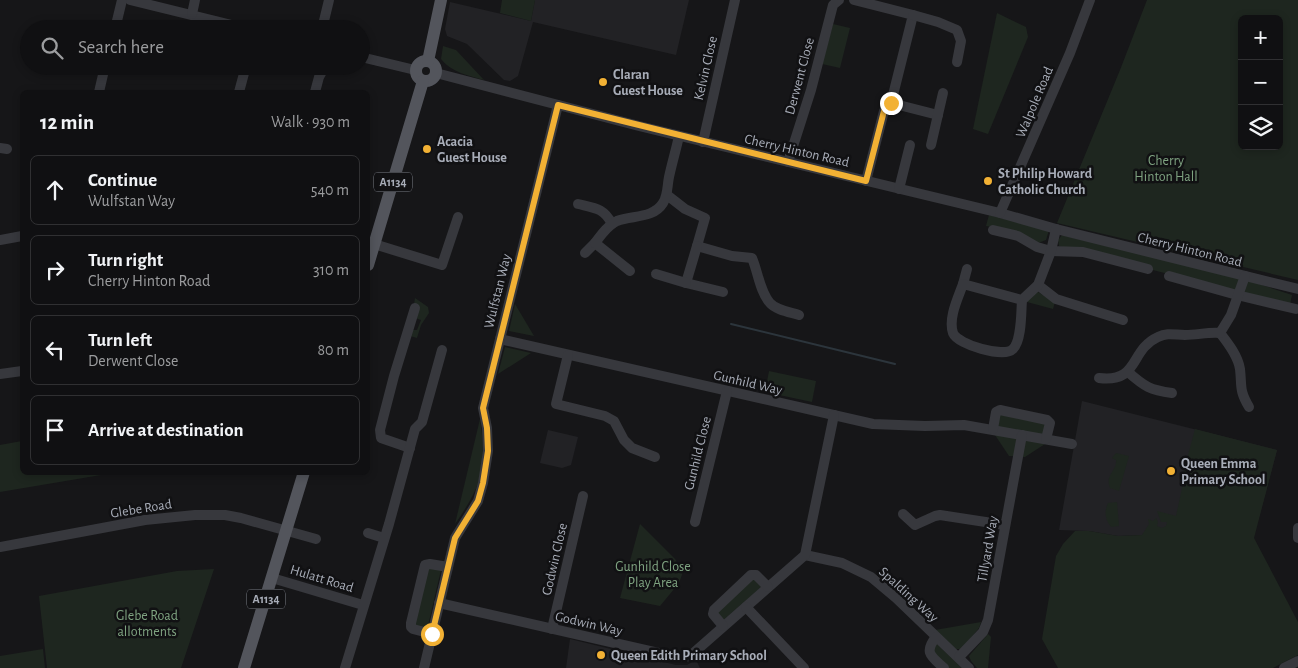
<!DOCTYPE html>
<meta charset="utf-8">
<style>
body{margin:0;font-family:"Alegreya Sans",sans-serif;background:#19191b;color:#f1f3f6}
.controls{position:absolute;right:15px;top:15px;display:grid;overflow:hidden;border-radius:8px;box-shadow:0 2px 8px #0003}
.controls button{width:45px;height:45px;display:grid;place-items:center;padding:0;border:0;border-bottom:1px solid #303032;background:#101012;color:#f1f3f6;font:25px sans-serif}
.stop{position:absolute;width:15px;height:15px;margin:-11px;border:4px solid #f2b134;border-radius:50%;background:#fff}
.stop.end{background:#f2b134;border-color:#fff;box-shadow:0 1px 5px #0008}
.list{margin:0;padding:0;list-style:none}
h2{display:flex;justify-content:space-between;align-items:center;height:65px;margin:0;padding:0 20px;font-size:21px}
h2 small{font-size:16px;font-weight:400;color:#9c9d9f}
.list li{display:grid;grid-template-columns:32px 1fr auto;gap:15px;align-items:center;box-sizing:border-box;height:70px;margin:0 10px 10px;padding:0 10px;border:1px solid #303032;border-radius:8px}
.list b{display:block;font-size:19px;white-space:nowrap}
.list p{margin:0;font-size:16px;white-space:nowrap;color:#9c9d9f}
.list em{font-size:16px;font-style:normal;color:#9c9d9f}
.icon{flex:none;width:28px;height:28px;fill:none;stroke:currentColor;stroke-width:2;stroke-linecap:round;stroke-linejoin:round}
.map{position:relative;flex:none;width:1298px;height:668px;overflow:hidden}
.search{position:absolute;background:#101012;box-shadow:0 2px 8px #0003;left:20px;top:20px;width:350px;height:55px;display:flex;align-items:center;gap:12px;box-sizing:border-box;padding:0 18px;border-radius:28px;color:#9c9d9f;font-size:19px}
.panel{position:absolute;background:#101012;box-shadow:0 2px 8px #0003;left:20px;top:90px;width:350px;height:385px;border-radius:8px}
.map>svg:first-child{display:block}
</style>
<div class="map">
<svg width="1298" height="668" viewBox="0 0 1298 668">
<rect width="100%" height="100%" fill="#161618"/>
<g fill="#222225">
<path d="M535,0H689L676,55L533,22L518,76L510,81L504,80L467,44L447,36L445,29L450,2L531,21Z"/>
<path d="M1082,401L1277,450L1258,521L1143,535L1118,536L1089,531L1059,530Z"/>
<path d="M548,430L578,437L571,465L562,468L540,463Z"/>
<path d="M570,639L676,665H687L696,660L700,668H566Z"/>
</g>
<g fill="#1e261f" fill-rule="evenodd">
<path d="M502,0H535L531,21L500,13Z"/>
<path d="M1147,0H1298V280L1057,223L1120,70ZM1242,19H1279V146H1242Z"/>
<path d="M997,13L1026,27L1028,37L988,134L973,129Z"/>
<path d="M833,24L850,28L840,68L822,64Z"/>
<path d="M443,46L456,50L484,80C469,76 451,72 441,59Z"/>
<path d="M989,215L1049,230L1046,240L1038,243L1005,229L986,226Z"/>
<path d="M1062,235L1238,277L1292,295L1290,305L1059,246L1058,240Z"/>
<path d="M1038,292L1055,302L1053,309L1027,302L1033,293Z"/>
<path d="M415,298L428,307L429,313L421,325L417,338L410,336L412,330H417L421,320L412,317Z"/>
<path d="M515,304L534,336L509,331Z"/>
<path d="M505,347L531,353L498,374Z"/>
<path d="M769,371L816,381L812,402L765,392Z"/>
<path d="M996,412L1047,420L1045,444L1025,457L1009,456L993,432Z"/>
<path d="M480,419C487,467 483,484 455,524Z"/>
<path d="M1195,429L1277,450L1254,538L1298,622V655L1273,668H1058L1042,639L1056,556L1063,544L1075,531H1089L1118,536L1142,535L1149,524L1148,519L1153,521L1156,518L1158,522L1157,526L1162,528L1166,526L1167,522H1161L1157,511L1176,516L1184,479L1182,478Z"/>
<path d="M22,441V472L113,473L0,492V445Z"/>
<path d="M1116,453L1129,456L1119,491L1110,488C1105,474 1117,471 1116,460L1112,458Z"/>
<path d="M1117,502L1119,526L1111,527C1105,519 1104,512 1108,503Z"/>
<path d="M640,524L675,559L683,572L679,583L660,606L620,598Z"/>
<path d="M427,567L441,570L427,630L414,626Z"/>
<path d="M214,569L181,668H47L39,596L177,571Z"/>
<path d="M751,576L765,584L720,623L714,609Z"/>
<path d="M981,622L979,628L962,649H956L935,630Z"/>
<path d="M988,634L991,637L988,668H977L971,661L969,656Z"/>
<path d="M936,643L962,668H947L931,648Z"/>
<path d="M43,649L45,668H0V656Z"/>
</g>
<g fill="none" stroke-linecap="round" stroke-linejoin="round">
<path stroke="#2c353c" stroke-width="2" d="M731,324L895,364"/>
<g stroke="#37383d" stroke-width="10">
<path d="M130,0L248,29"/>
<path d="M854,0L913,15L891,103L884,111L866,181"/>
<path d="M192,14L195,0"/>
<path d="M913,15L938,22L957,30L961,41L957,62"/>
<path d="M115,29L122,0"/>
<path d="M322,29L329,0"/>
<path d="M361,57L415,70"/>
<path d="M436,73L639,126L1000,213L1056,229L1298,289"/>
<path d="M99,92L105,66"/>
<path d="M239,92L246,66"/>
<path d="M315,92L319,77L325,66"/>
<path d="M891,103L938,115"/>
<path d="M703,142L735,0"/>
<path d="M931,145L943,93"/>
<path d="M0,148L7,149"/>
<path d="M788,162L811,90L833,5L839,0"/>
<path d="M899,189L910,145"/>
<path d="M667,195L685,209L705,218L697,246L732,256L752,258C758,272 760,292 770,303C776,310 789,312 799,315"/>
<path d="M578,204C595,208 604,208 612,224"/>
<path d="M1000,213L1070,53L1090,0"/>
<path d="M993,230L1018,236L1037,247L1051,251L1083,252L1148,269"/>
<path d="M0,240L22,236"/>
<path d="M374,244L442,265L458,217"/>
<path d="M697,246L686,283L723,292"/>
<path d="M585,253L595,243"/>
<path d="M630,271L595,243C601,235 608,225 617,221C632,215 653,219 663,203C668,195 667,187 669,177C672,163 676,150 679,136"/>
<path d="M656,274L686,283"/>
<path d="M1169,276L1237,295L1296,309"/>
<path d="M963,284L967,269"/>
<path d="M1038,285L1056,299L1123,320"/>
<path d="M1022,300L963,284C958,298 948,318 953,333C958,345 1004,358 1013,349C1022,340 1021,312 1022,300L1038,285L1051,251L1056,229"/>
<path d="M1220,333C1228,343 1238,356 1240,369C1242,387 1239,390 1249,407"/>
<path d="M500,339L873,424L925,426L964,425L1072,444"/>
<path d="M568,355L556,404L605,416L614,421L624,440L632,448L655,457"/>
<path d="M1128,372C1145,387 1150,390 1172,393"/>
<path d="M0,374L22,371"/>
<path d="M1099,378C1140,383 1129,350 1158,337C1168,332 1175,335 1185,335C1197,335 1208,332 1220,333L1231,315L1245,276"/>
<path d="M993,429L996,412L1000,410L1047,420L1050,423L1046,439"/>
<path d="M410,448L381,438L380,430L394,376L415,308"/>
<path d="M903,514L915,525L935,516L940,515L1005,525"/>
<path d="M695,522L727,391"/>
<path d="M1298,528V538"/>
<path d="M368,533L384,538"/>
<path d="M0,547L145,520L195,515H225L241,518L316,539"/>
<path d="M805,555L842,563L871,577L896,598L969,668"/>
<path d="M272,578L363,605"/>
<path d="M439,603L676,657H684L690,656L805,555L834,415"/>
<path d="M746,607L804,668"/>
<path d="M723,626L713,614L714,610L751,575H756L768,587"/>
<path d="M552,629L583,496"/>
<path d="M432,634L413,629L411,627V623L425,565L430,564L448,567"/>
<path d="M936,637C923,653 932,657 944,668"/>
<path d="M959,657L983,632L988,620L1022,435"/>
<path d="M345,668L389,524L415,429L422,422L442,350"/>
<path d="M424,668L455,538L478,501L483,483L488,451L487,428L483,408L558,105"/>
<path d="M1284,668L1298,661"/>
</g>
<g stroke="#53555c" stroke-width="12">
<circle cx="426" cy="71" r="10"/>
<path d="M428,61L441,0"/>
<path d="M368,265L423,81"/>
<path d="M244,668L304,472"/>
</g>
</g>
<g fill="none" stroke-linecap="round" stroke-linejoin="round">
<path stroke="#f2b134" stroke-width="6" d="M432,634L455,538L478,501L483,483L488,451L487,428L483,408L558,105L866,181L884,111L891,103"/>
</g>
<g fill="#f2b134" stroke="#111113" stroke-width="2">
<circle cx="603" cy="82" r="5"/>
<circle cx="427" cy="149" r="5"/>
<circle cx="988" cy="181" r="5"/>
<circle cx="1171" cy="471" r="5"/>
<circle cx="601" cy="655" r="5"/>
</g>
<g text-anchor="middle" stroke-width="5" stroke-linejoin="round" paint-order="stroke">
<g fill="#111113" stroke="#7b7e86" stroke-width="1">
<rect x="374" y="172.5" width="38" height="19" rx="4"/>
<rect x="247" y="589.5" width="38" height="19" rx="4"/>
</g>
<g font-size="12" font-weight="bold" fill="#a8adb8">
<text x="393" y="186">A1134</text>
<text x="266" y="603">A1134</text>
</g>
<g font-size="14" fill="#a8adb8" stroke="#111113">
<text transform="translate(705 68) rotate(-77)" y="5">Kelvin Close</text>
<text transform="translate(799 76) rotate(-75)" y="5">Derwent Close</text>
<text transform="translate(1034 102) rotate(-67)" y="5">Walpole Road</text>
<text transform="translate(797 150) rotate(13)" y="5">Cherry Hinton Road</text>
<text transform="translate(1190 249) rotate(14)" y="5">Cherry Hinton Road</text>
<text transform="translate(497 291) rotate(-76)" y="5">Wulfstan Way</text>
<text transform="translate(748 382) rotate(13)" y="5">Gunhild Way</text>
<text transform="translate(697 453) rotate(-76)" y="5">Gunhild Close</text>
<text transform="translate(141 508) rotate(-9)" y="5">Glebe Road</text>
<text transform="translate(987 549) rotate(-80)" y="5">Tillyard Way</text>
<text transform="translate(554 559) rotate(-77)" y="5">Godwin Close</text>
<text transform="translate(322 578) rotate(17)" y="5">Hulatt Road</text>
<text transform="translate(909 594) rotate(42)" y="5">Spalding Way</text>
<text transform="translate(589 623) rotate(13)" y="5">Godwin Way</text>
</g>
<g font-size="14" font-weight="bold" fill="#a8adb8" stroke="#111113" text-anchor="start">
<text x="613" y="79">Claran<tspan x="613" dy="16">Guest House</tspan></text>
<text x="437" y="146">Acacia<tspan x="437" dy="16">Guest House</tspan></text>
<text x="998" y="178">St Philip Howard<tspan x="998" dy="16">Catholic Church</tspan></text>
<text x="1181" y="468">Queen Emma<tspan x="1181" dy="16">Primary School</tspan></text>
<text x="611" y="660">Queen Edith Primary School</text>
</g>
<g font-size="14" fill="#7fa381" stroke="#111113">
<text x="1166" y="165">Cherry<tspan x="1166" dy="16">Hinton Hall</tspan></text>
<text x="653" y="571">Gunhild Close<tspan x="653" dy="16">Play Area</tspan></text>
<text x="147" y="620">Glebe Road<tspan x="147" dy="16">allotments</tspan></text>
</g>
</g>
</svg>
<div class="controls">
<button>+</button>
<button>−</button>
<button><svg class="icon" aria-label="layers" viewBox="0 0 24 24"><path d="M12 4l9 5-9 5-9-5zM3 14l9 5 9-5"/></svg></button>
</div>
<div class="stop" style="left:432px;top:634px"></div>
<div class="stop end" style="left:891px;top:103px"></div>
<div class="search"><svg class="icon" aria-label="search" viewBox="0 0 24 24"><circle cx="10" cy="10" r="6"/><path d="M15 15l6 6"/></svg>Search here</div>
<section class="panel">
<h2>12 min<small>Walk · 930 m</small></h2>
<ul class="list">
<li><svg class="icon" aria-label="ahead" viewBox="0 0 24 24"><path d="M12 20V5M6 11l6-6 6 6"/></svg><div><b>Continue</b><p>Wulfstan Way</p></div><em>540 m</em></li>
<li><svg class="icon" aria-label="right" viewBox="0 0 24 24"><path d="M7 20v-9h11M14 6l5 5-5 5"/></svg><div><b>Turn right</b><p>Cherry Hinton Road</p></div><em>310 m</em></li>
<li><svg class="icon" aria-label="left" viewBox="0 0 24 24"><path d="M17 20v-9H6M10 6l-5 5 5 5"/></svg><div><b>Turn left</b><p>Derwent Close</p></div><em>80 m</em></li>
<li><svg class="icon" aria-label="arrive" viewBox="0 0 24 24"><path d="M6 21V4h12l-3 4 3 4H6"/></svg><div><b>Arrive at destination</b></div></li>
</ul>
</section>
</div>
